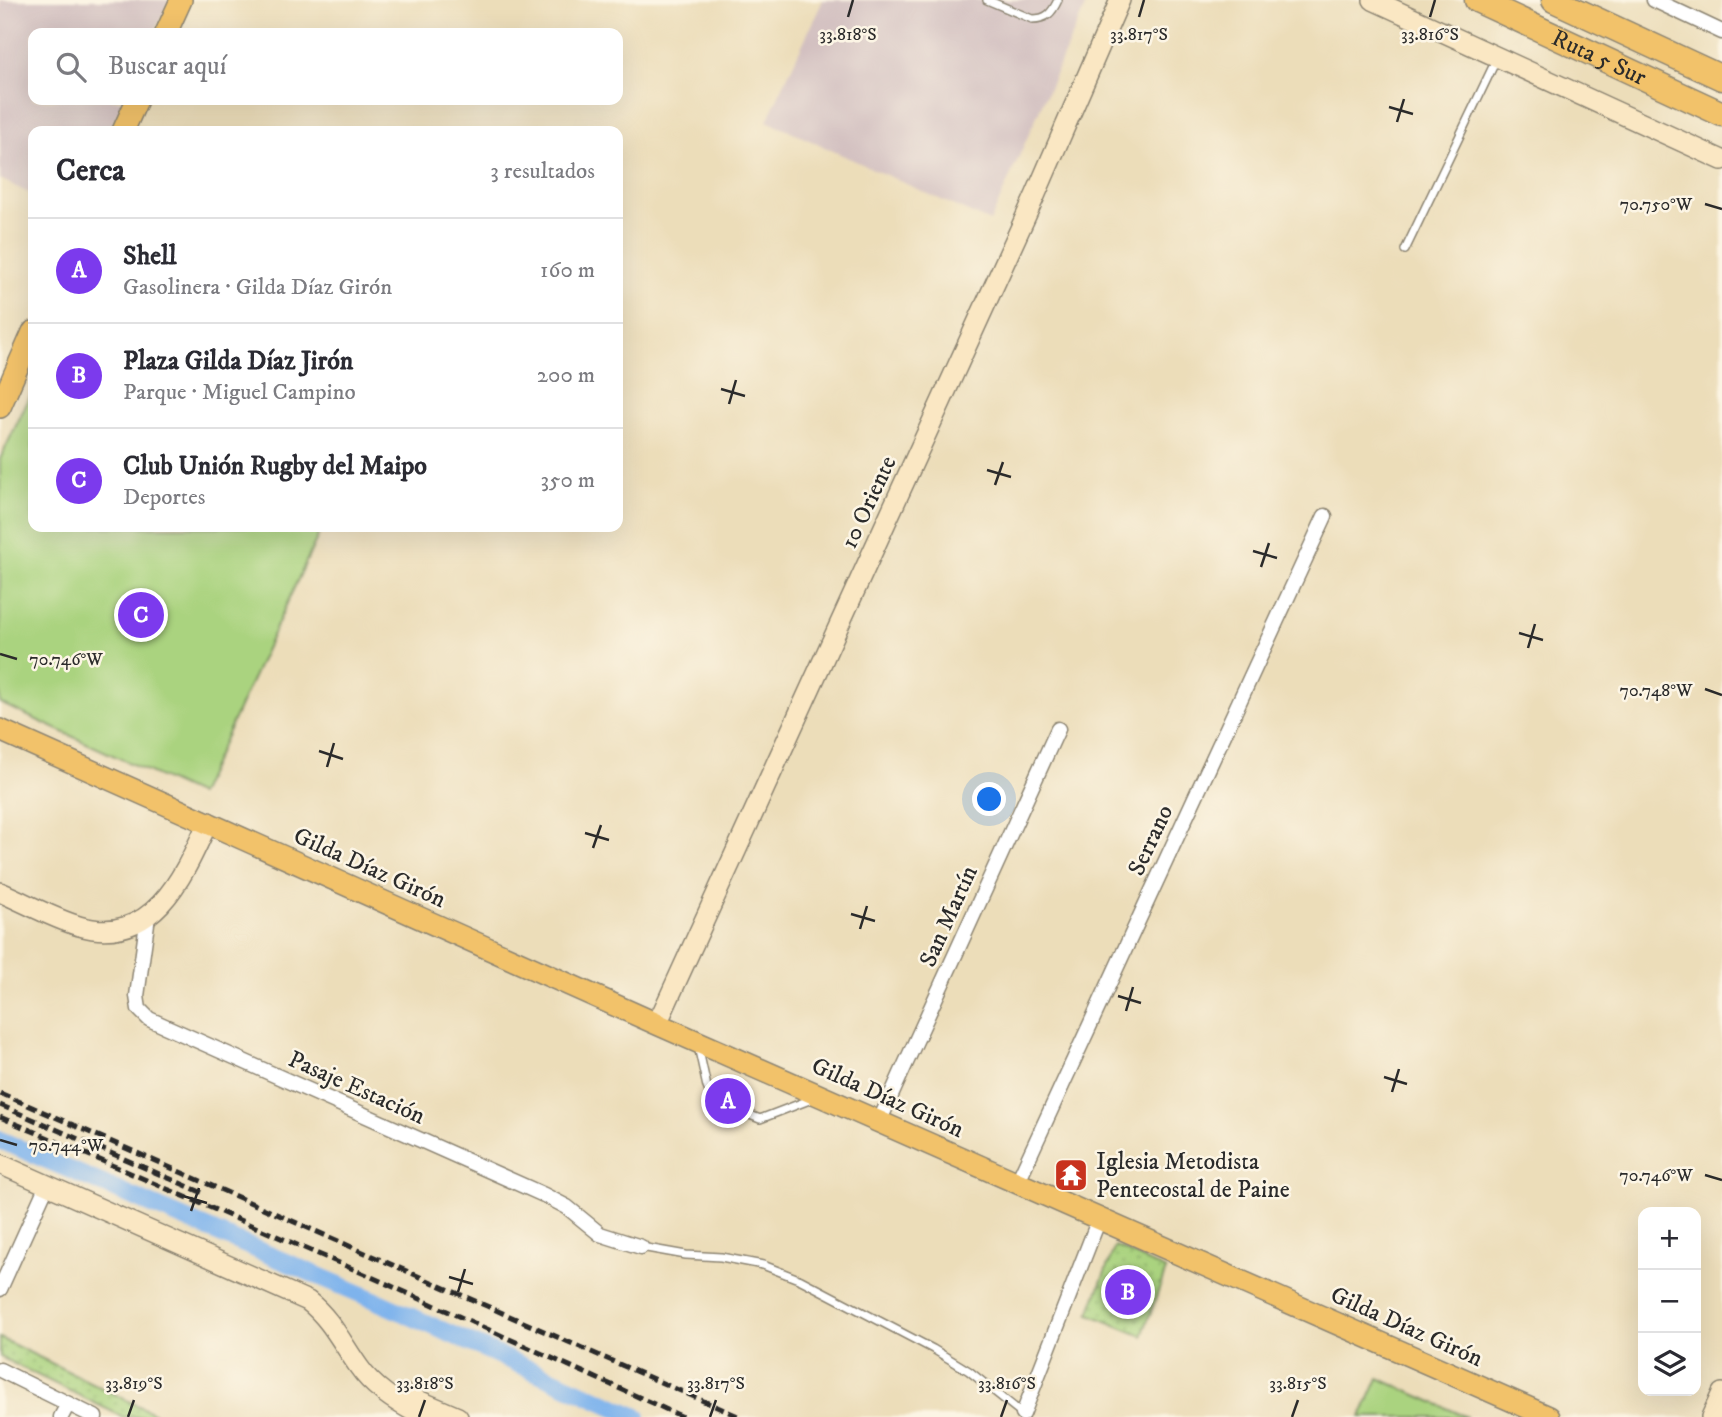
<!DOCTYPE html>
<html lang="es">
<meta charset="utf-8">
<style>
body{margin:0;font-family:"IM FELL DW Pica",serif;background:#f7f7f7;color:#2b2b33}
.controls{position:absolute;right:21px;bottom:21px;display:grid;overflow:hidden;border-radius:14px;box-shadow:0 7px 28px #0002}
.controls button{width:63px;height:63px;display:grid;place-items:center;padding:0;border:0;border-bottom:2px solid #e1e1e2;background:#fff;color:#2b2b33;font:35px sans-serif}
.you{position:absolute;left:990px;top:800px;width:24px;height:24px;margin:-18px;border:5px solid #fff;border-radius:50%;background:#1a73e8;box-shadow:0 0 0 10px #1a73e833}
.badge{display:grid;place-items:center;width:46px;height:46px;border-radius:50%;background:#7c3aed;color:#fff;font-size:23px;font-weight:700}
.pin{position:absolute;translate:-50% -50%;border:4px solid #fff;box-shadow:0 2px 7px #0006}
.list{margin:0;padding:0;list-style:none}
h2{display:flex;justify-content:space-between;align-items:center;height:91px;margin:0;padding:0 28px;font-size:30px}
h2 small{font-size:23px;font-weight:400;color:#7c7c81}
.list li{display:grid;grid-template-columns:46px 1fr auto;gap:21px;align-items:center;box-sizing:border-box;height:105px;padding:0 28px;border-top:2px solid #e1e1e2}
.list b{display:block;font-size:26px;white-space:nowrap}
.list p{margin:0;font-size:23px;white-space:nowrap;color:#7c7c81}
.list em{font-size:23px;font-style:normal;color:#7c7c81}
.icon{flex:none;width:38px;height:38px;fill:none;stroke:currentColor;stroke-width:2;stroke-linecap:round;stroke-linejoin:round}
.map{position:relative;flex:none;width:1722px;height:1417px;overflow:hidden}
.search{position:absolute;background:#fff;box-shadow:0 7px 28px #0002;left:28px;top:28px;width:595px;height:77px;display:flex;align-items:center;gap:18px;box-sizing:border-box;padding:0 24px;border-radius:14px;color:#7c7c81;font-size:26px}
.panel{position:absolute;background:#fff;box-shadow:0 7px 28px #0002;left:28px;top:126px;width:595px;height:406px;border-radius:14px}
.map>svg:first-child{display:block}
</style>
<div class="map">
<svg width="1722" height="1417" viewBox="0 0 1722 1417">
<defs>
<pattern id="park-dots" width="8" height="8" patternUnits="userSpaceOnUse" patternTransform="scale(1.75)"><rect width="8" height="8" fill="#aad37f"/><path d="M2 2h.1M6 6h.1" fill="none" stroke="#92b56e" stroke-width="1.8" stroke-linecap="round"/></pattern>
</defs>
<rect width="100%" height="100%" fill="#fcf5e5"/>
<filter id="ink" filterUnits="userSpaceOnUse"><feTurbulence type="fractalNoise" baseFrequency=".0143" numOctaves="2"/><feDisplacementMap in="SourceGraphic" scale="14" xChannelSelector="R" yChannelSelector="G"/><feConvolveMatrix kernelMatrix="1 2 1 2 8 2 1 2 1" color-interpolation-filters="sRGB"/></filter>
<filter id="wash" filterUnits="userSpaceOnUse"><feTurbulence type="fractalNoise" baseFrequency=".00686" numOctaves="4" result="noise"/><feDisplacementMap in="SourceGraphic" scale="28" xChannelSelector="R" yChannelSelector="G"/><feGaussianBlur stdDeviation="1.57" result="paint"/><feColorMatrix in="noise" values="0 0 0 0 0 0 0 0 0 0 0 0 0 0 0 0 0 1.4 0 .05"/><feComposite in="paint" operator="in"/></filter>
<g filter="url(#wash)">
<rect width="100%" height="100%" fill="#ecddb9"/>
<g fill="#d2bfc0">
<path d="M0,0H170L154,33H33V100H124L109,131H33V195L0,179Z"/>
<path d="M823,0H1088L990,222L767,121Z"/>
</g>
<g fill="url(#park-dots)" stroke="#6a7f55" stroke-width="2">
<path d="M1115,1246L1166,1270L1142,1336L1089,1314Z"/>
<path d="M0,1338L161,1417H123L0,1357Z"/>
</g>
<g fill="#aad37f" stroke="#6a7f55" stroke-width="2">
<path d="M33,390V527H322L199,795L0,703V459Z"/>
<path d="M1378,1378L1467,1417H1361Z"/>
</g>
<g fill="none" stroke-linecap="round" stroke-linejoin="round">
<path stroke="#7eb3ec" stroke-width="18" d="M0,1140L363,1295L637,1417"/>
</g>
</g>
<g filter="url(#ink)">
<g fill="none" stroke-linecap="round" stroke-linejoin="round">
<g stroke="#8c8472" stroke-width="10">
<g id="lane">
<path d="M987,0L1032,19C1047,19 1052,13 1058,0"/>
<path d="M1405,250L1497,58"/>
<path d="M698,1046L707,1087L711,1096L720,1103L760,1119L812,1099"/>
<path d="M641,1247L686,1255L721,1257L763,1265L801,1280L933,1349L969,1371L1024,1415"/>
</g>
</g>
<g stroke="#8c8472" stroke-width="17">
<g id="street">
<path d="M1654,0L1722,32"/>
<path d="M148,916L137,996L139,1009L149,1019L544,1195L567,1207L600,1234L641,1247"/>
<path d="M879,1122L1058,729"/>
<path d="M1017,1183L1325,516"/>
<path d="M0,1289L47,1185"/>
<path d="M0,1370L95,1417"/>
<path d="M1023,1414L1099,1219"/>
<path d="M61,1417L68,1404"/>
</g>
</g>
<g stroke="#8c8472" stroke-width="22">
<g id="secondary">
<path d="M1373,0L1722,160"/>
<path d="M0,892C26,903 52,918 79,926C153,947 183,877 208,822"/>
<path d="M657,1024L1035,196L1120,0"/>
<path d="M0,1164L308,1301C331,1319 342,1343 359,1367C374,1389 400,1405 424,1417"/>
<path d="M404,1394L458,1417"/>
<path d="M1711,1417L1722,1393"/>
</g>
</g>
<g stroke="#8c8472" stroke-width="24">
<g id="primary">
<path d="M166,33L181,0"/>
<path d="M123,131L137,100"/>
<path d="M0,407L33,332"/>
<path d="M0,730L657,1024L1549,1417"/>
</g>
</g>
<g stroke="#8c8472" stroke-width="27">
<g id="highway">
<path id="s1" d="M1477,0L1722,114"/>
<path d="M1554,0L1722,78"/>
</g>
</g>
<use href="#lane" stroke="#fff" stroke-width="7"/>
<use href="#street" stroke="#fff" stroke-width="14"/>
<use href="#secondary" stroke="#fae7c3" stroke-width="19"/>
<use href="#primary" stroke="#f2c26a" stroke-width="21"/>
<use href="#highway" stroke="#f2c26a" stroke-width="24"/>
<g stroke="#2b2b2b" stroke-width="5" stroke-dasharray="10 5" stroke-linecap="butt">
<path d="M0,1093L740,1417"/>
<path d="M0,1105L203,1193"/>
<path d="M0,1117L367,1275L683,1417"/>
</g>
</g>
</g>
<path fill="none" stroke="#2b2b2b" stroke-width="2.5" d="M848,17L853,0M1139,17L1144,0M1430,17L1435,0M1389,107L1413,114M1397,122L1404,99M1705,204L1722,209M721,389L745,396M729,404L736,380M987,470L1011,477M995,485L1003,462M1253,551L1277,558M1261,567L1269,543M1519,633L1543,640M1528,648L1535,624M0,654L17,659M1705,689L1722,695M319,751L343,759M327,767L334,743M585,833L609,840M593,848L601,825M851,914L875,921M860,929L867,906M1118,996L1141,1003M1126,1011L1133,987M1384,1077L1407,1084M1392,1092L1399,1069M0,1140L17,1145M1705,1175L1722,1180M183,1196L207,1203M191,1211L199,1188M449,1277L473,1284M458,1292L465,1269M128,1417L134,1400M419,1417L425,1400M710,1417L716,1400M1001,1417L1007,1400M1292,1417L1298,1400"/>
<defs>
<g id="temple-square" transform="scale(1.75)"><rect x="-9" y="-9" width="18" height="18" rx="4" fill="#c8321e" stroke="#fcf5e5"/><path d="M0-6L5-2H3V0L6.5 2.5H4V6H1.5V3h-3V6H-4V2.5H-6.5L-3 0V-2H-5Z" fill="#fff"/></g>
</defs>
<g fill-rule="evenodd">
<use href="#temple-square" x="1071" y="1175"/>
</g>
<g text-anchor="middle" stroke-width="5" stroke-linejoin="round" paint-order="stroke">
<g font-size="24" fill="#2b2b2b" stroke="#fcf5e5">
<text dy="8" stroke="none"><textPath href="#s1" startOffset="135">Ruta 5 Sur</textPath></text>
<text transform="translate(868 502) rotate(-65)" y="8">10 Oriente</text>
<text transform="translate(1150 840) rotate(-65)" y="8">Serrano</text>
<text transform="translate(370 867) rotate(24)" y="8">Gilda Díaz Girón</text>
<text transform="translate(948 916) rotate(-66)" y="8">San Martín</text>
<text transform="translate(357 1087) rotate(24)" y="8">Pasaje Estación</text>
<text transform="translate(888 1097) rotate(24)" y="8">Gilda Díaz Girón</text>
<text transform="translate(1407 1326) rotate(24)" y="8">Gilda Díaz Girón</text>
</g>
<g font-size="24" fill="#2b2b2b" stroke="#fcf5e5" text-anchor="start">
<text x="1096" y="1169">Iglesia Metodista<tspan x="1096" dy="28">Pentecostal de Paine</tspan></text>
</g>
</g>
<g font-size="18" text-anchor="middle" fill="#2b2b2b" stroke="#fcf5e5" stroke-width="5" stroke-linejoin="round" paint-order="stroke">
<text x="848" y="40">33.818°S</text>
<text x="1139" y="40">33.817°S</text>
<text x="1430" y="40">33.816°S</text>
<text x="1656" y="210">70.750°W</text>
<text x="66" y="665">70.746°W</text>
<text x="1656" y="696">70.748°W</text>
<text x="66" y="1151">70.744°W</text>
<text x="1656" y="1181">70.746°W</text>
<text x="134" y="1389">33.819°S</text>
<text x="425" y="1389">33.818°S</text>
<text x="716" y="1389">33.817°S</text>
<text x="1007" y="1389">33.816°S</text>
<text x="1298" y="1389">33.815°S</text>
</g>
</svg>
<div class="controls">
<button>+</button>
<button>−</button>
<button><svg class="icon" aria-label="layers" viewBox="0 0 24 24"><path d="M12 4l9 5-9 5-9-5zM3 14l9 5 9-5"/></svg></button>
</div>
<div class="you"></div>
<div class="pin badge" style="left:728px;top:1101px">A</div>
<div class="pin badge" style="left:1128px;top:1292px">B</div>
<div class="pin badge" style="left:141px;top:615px">C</div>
<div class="search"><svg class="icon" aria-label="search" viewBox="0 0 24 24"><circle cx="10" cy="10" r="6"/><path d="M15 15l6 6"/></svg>Buscar aquí</div>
<section class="panel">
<h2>Cerca<small>3 resultados</small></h2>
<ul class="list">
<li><span class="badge">A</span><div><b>Shell</b><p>Gasolinera · Gilda Díaz Girón</p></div><em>160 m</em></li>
<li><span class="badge">B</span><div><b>Plaza Gilda Díaz Jirón</b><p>Parque · Miguel Campino</p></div><em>200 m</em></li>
<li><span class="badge">C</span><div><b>Club Unión Rugby del Maipo</b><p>Deportes</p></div><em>350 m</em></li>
</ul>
</section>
</div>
